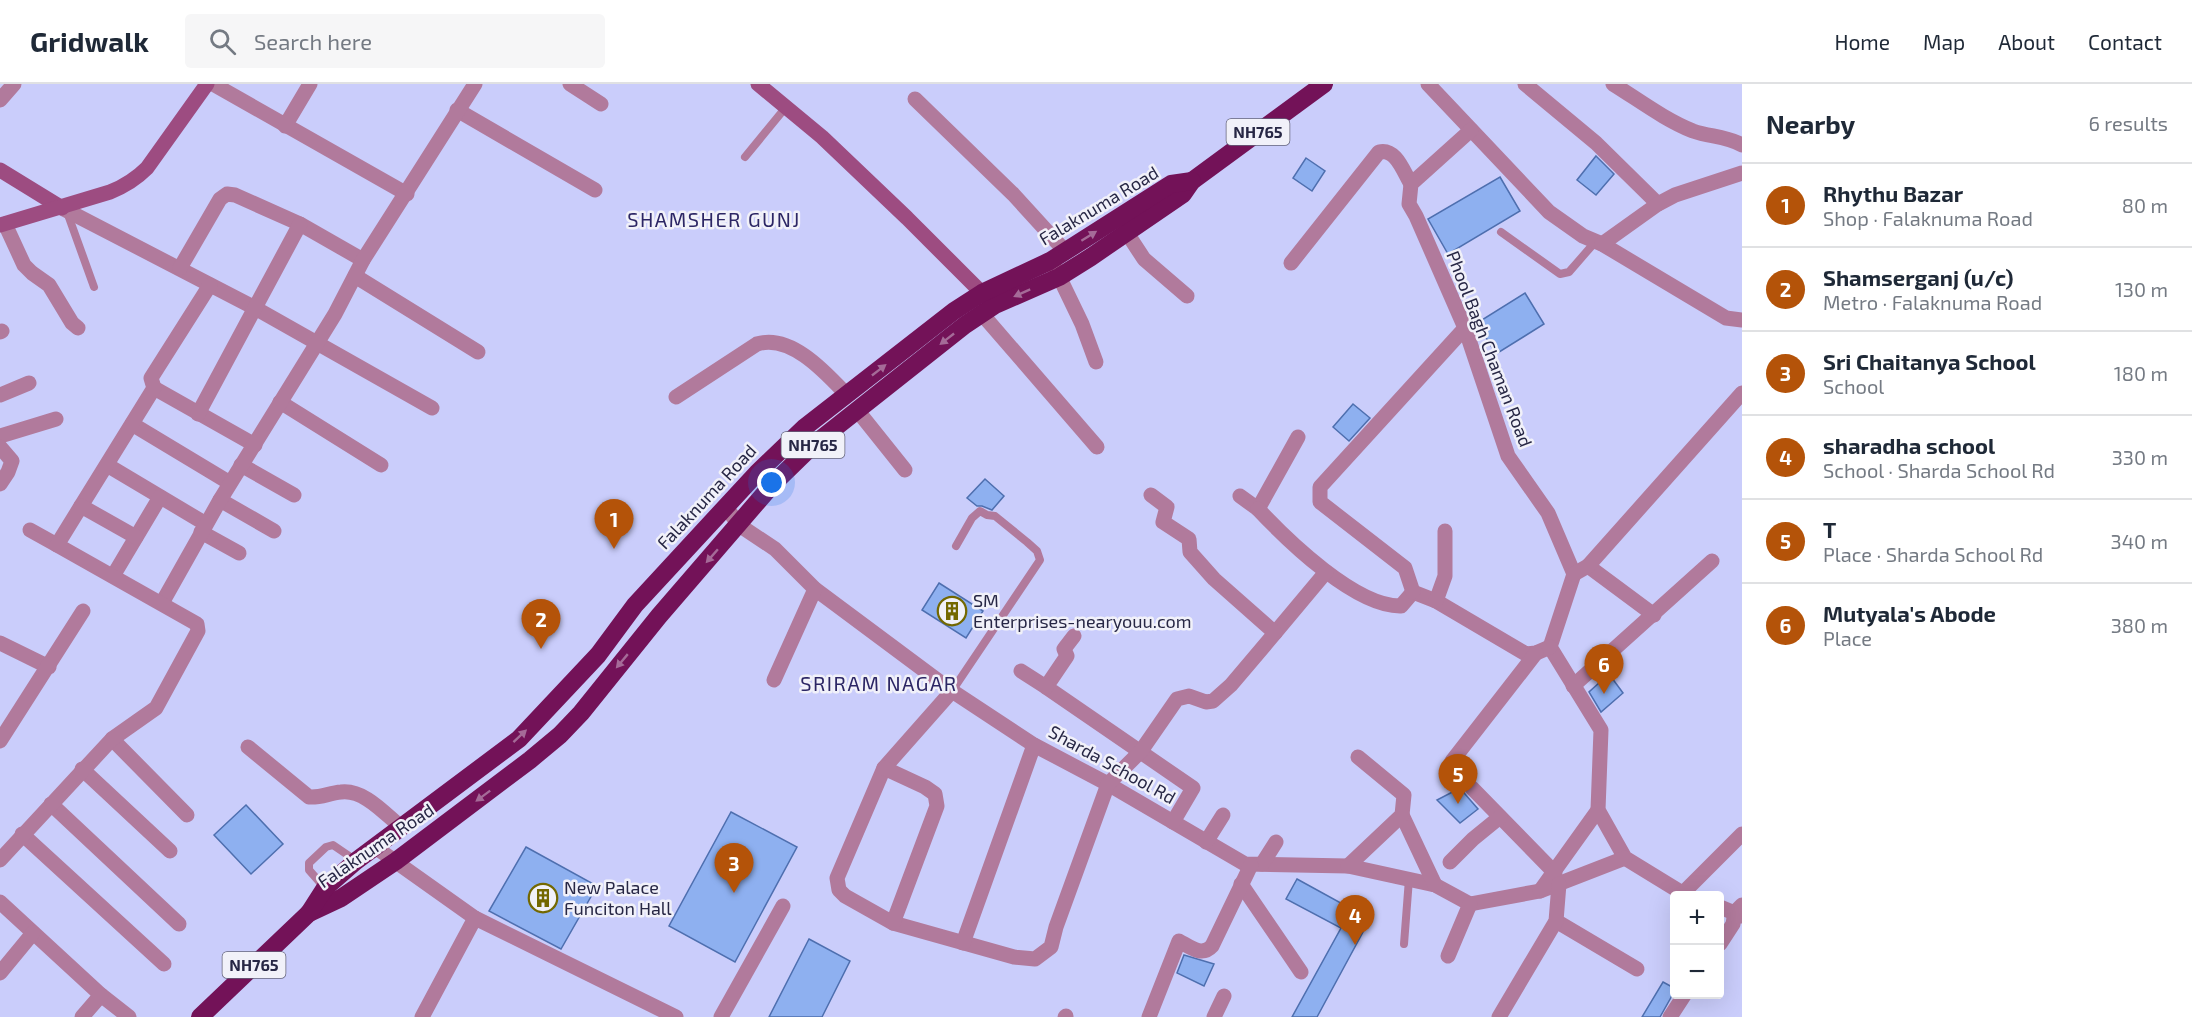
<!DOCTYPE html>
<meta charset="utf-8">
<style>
body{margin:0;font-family:"Exo 2",sans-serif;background:#f6f6f7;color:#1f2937}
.controls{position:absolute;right:18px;bottom:18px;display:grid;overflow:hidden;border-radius:6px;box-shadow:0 6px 24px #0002}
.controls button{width:54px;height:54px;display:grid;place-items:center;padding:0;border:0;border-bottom:2px solid #e0e1e3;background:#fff;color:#1f2937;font:30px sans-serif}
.you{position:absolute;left:772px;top:399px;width:21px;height:21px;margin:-15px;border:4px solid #fff;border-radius:50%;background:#1a73e8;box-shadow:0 0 0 9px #1a73e833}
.badge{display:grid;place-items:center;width:39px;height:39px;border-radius:50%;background:#b45309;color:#fff;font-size:20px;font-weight:700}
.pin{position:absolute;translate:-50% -50px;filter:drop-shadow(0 2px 3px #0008)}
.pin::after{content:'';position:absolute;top:32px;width:21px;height:18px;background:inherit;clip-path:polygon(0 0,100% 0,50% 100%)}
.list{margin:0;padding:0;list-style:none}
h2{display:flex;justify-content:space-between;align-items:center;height:78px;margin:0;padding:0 24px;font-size:26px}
h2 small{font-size:20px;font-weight:400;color:#747a83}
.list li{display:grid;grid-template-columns:39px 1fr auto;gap:18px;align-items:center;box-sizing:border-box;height:84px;padding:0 24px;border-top:2px solid #e0e1e3}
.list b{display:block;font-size:22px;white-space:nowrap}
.list p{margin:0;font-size:20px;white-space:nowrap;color:#747a83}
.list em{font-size:20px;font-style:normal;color:#747a83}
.icon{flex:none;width:33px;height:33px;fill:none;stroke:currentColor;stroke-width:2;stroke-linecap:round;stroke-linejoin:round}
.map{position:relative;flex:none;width:1742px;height:933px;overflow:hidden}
header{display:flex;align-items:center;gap:36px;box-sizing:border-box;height:84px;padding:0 30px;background:#fff;border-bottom:2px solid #e0e1e3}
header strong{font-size:28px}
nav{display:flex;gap:33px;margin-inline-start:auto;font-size:21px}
.search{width:420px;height:54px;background:#f6f6f7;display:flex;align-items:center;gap:15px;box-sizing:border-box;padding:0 21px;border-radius:6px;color:#747a83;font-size:22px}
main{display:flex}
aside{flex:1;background:#fff}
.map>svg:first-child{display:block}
</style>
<header>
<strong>Gridwalk</strong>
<div class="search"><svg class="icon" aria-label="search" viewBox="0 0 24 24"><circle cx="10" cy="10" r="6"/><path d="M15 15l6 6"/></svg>Search here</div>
<nav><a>Home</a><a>Map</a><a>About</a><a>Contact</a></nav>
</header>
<main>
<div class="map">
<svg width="1742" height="933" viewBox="0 0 1742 933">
<rect width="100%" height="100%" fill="#cacdfb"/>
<g fill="#8eb0f0" stroke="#4e6faf" stroke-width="1.5">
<path d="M1596,72L1614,90L1596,111L1577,96Z"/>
<path d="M1306,74L1325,87L1312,107L1293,94Z"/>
<path d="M1500,93L1520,127L1448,170L1428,135Z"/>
<path d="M1525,209L1544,240L1496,270L1477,239Z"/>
<path d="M1353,320L1370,334L1349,357L1333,343Z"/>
<path d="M985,395L1004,412L992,426L982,422H977L967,414Z"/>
<path d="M939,499L983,527L966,554L922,526Z"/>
<path d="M1609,590L1623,609L1601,628L1589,608Z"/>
<path d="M1462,703L1465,710L1478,725L1460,739L1437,716Z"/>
<path d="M246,721L283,760L251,790L214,751Z"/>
<path d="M731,728L797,763L735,878L669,842Z"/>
<path d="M526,763L597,802L561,865L489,827Z"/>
<path d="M1297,795L1370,835L1317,933H1292L1341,844L1286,815Z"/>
<path d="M809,855L850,877L822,933H769Z"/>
<path d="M1184,871L1214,880L1204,902L1177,889Z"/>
<path d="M1663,898L1674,904V908L1660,933H1642Z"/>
</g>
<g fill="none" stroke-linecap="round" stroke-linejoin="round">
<g stroke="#b17a9c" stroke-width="8">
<path d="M745,73L786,23"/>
<path d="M67,128L94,203"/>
<path d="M1501,148L1560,190L1569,188L1596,157"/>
<path d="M952,607L1040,476L1037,467L1027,458L995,432L987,431L980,427L972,434L956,462"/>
<path d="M324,803L309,786V779L326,763L333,761L355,776"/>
<path d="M1404,860L1409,795"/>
</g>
<g stroke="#b17a9c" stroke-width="15">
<path d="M213,0L407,110"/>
<path d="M570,0L601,20"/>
<path d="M1428,0L1549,128L1583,152L1602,160L1726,234L1742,236"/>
<path d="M1525,0L1596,59L1658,120"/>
<path d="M1613,0C1639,16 1665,36 1693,47C1710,53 1726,52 1742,61"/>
<path d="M915,15L1013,110L1065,167"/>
<path d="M0,16L14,0"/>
<path d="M457,26L595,106"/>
<path d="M285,42L310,0"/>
<path d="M1471,46L1411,100L1409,120L1416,132L1465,244L1508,372L1548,429L1574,490L1550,563L1601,646L1598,726L1625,774L1687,812"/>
<path d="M62,124L255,224L432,324"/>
<path d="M5,140L24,181L32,189L49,201L72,239L78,244"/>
<path d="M1127,149L1144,175L1187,212"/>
<path d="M1602,160L1658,120L1675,111L1742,89"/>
<path d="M1291,179L1379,68C1396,64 1403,87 1411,100"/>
<path d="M180,184L220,115L227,110L235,111L300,140L363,176"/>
<path d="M1055,184L1082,240L1096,278"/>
<path d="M355,192L478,268"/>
<path d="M982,230L1097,363"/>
<path d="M0,248L2,247"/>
<path d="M154,304L255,361"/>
<path d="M0,311L29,299"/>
<path d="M676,313L757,260C791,249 827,290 847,311"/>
<path d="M280,318L381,381"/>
<path d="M857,326L905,386"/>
<path d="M198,330L300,140"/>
<path d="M132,340L230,399"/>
<path d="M0,352L56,335"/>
<path d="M0,363L12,377L8,388L0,400"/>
<path d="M107,381L206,440"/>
<path d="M241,381L294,411"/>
<path d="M1240,412L1258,425L1298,353"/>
<path d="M220,416L274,447"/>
<path d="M81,422L154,304L151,294L210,201"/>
<path d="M726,423L739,441L775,465L815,505L952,607L1034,661L1108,700L1245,780L1348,782L1435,801L1470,820L1540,807"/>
<path d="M1258,425C1288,457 1356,523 1401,522L1413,508L1436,517L1526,570L1536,569L1550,563"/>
<path d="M30,446L57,461"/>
<path d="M201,448L239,469"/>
<path d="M1588,482L1654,531"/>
<path d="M1574,490L1588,482L1742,309"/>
<path d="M113,492L160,413"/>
<path d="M1413,508L1405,484L1320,418V403L1465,244"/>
<path d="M1436,517L1445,492V447"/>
<path d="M162,519L220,416L335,230L363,176L475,0"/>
<path d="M1275,549L1326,488"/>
<path d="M1074,552L1064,565L1067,572L1046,603L1193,704L1173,738"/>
<path d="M0,559L49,583"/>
<path d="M1021,587L1046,603"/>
<path d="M774,596L815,505"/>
<path d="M1573,602L1712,477"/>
<path d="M952,607L884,684L837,794L839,806L845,812L893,839L1014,873L1035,875L1051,863L1056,843L1108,700L1141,667L1177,615L1189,612L1206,618L1213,617L1231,601L1275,549L1214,495L1190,468L1189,455L1163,438L1167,423L1151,411"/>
<path d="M112,655L187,731"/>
<path d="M0,657L83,527"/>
<path d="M248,663L309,713C321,714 329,709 341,708C364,705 385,730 401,743"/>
<path d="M1452,677L1536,569"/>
<path d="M884,684L925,703L935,710L937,722L893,839"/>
<path d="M82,685L170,767"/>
<path d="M1472,704L1555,789"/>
<path d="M51,720L179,840"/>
<path d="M1598,726L1540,807L1625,774"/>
<path d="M1402,731L1435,801"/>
<path d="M22,750L164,880"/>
<path d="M1206,758L1223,731"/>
<path d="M375,763L475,834L676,933"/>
<path d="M0,776L112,655L156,624L198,547L197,540L57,461L81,422L136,453"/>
<path d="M1450,778L1473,755L1500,733"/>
<path d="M1262,780L1276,758"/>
<path d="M1348,782L1402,731L1404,711L1358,673"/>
<path d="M1241,800L1301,888"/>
<path d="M1682,810L1742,750"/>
<path d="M0,818L101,911L129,933"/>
<path d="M1720,823L1742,832"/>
<path d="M1556,837L1637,885"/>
<path d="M963,859L1034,661"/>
<path d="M1720,860L1733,840L1735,828L1742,821"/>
<path d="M1448,872L1470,820"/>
<path d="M0,889L33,849"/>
<path d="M82,933L101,911"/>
<path d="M422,933L475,834"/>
<path d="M721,933L783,822"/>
<path d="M1065,933L1066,932"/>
<path d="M1149,933L1179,857C1190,863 1202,873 1212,862L1251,781"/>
<path d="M1214,933L1224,912"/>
<path d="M1499,933L1556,837L1559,800"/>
<path d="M1670,933L1685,910"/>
</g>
<g stroke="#9d4c81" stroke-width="15">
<path d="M758,0L822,53L907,134L990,217"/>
<path d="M0,86L62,124"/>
<path d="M0,141L110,108C125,102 136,95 147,84L207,0"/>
</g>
<g stroke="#731258" stroke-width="18">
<path d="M309,829L341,814L396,777L530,676L560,651L581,629L659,532L772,401L812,362L965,241L995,221L1059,193L1091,173L1183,110L1192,97L1324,0"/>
<path d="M200,933L309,829L325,804L356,777L519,655L598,571L635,521L757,389L805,343L954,227L982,209L1050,177L1171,100L1192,97"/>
</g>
</g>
<defs><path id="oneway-solid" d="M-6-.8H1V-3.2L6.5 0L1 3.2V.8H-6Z" transform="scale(1.5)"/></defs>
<g fill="#a56b98">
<use href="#oneway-solid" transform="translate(1089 152) rotate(-32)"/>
<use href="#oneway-solid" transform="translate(1022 209) rotate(156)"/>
<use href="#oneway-solid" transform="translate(947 255) rotate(142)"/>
<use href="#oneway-solid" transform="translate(879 286) rotate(-38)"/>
<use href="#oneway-solid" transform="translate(712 472) rotate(131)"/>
<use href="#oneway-solid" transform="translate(622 577) rotate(130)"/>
<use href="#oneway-solid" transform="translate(520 652) rotate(-43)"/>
<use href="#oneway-solid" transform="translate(483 712) rotate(143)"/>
</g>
<defs>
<g id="building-ring" transform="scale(1.5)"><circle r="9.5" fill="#f1f1f9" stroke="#736800" stroke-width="1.5"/><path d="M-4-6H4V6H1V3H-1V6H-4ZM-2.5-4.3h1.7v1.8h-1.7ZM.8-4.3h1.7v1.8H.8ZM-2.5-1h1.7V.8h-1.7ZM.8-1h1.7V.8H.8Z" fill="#736800"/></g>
</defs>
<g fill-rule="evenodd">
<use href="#building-ring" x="952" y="527"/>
<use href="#building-ring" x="543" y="814"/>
</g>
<g text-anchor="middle" stroke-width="5" stroke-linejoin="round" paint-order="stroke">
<g fill="#f1f1f9" stroke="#64647b" stroke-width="1.5">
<rect x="1226.5" y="35" width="63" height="26" rx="4.5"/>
<rect x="781.5" y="348" width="63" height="26" rx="4.5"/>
<rect x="222.5" y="868" width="63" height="26" rx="4.5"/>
</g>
<g font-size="16" font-weight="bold" fill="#272745">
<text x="1258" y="54">NH765</text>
<text x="813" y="367">NH765</text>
<text x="254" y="887">NH765</text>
</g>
<g font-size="18" fill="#272745" stroke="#f1f1f9">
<text transform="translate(1099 122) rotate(-31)" y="6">Falaknuma Road</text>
<text transform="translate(1489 265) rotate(69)" y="6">Phool Bagh Chaman Road</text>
<text transform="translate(707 413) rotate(-47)" y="6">Falaknuma Road</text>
<text transform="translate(1112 681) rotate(29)" y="6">Sharda School Rd</text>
<text transform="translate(376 762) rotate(-34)" y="6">Falaknuma Road</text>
</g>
<g font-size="18" fill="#272745" stroke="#f1f1f9" text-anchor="start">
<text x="973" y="523">SM<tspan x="973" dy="21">Enterprises-nearyouu.com</tspan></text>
<text x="564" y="810">New Palace<tspan x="564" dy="21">Funciton Hall</tspan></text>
</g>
<g font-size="20" letter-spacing="1.5" fill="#2c2665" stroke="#f1f1f9">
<text x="714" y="143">SHAMSHER GUNJ</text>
<text x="879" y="607">SRIRAM NAGAR</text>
</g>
</g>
</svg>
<div class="controls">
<button>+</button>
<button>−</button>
</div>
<div class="you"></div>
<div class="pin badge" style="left:614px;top:465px">1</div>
<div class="pin badge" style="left:541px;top:565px">2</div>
<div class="pin badge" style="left:734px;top:809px">3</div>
<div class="pin badge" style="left:1355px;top:861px">4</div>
<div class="pin badge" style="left:1458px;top:720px">5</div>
<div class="pin badge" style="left:1604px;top:610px">6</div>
</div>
<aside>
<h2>Nearby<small>6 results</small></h2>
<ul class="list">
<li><span class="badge">1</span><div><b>Rhythu Bazar</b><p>Shop · Falaknuma Road</p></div><em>80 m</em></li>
<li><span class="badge">2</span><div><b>Shamserganj (u/c)</b><p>Metro · Falaknuma Road</p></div><em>130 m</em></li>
<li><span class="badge">3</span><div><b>Sri Chaitanya School</b><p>School</p></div><em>180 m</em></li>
<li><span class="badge">4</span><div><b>sharadha school</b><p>School · Sharda School Rd</p></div><em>330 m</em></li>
<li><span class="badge">5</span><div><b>T</b><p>Place · Sharda School Rd</p></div><em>340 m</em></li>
<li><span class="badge">6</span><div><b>Mutyala's Abode</b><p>Place</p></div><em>380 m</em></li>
</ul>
</aside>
</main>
